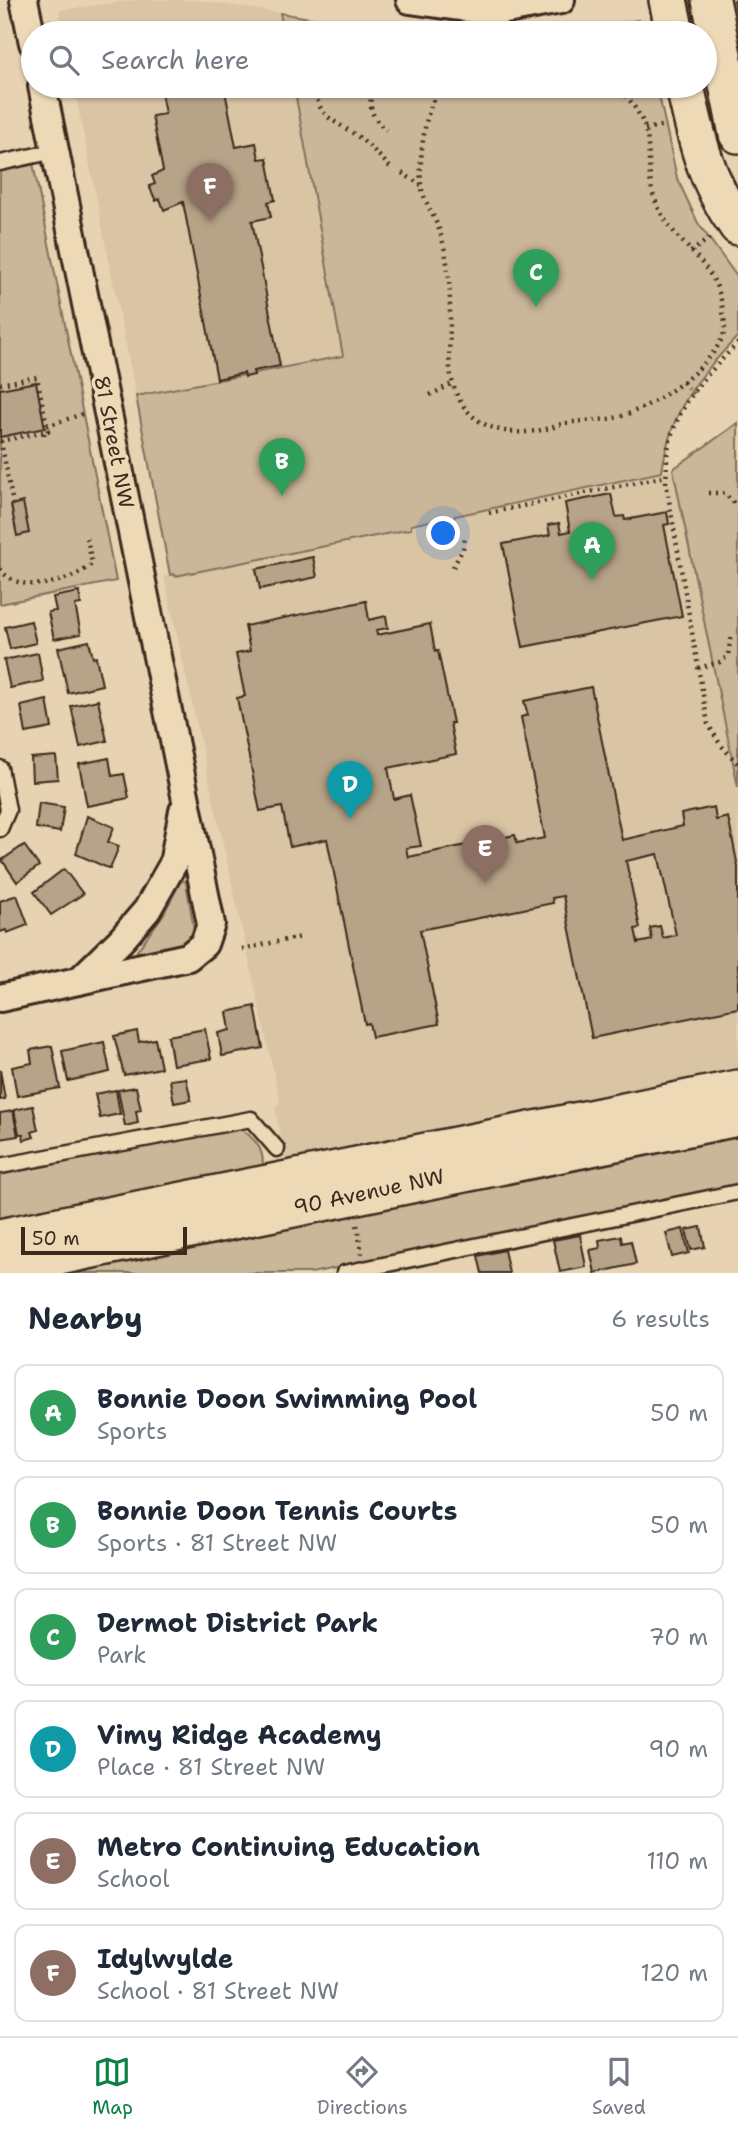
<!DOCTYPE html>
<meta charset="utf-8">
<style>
body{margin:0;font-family:"Shantell Sans",sans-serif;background:#f6f6f7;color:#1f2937}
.scale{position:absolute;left:21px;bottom:18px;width:166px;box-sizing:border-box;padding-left:7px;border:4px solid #3b2a1e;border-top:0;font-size:19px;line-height:24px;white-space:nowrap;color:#3b2a1e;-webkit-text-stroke:5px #eed9b7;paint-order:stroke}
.you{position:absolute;left:444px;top:534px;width:24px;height:24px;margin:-18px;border:5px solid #fff;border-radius:50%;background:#1a73e8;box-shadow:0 0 0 10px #1a73e833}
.badge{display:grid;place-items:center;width:46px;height:46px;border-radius:50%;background:#0b8043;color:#fff;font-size:23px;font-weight:700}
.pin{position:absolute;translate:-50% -58px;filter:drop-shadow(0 2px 4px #0008)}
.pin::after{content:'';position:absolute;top:37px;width:24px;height:21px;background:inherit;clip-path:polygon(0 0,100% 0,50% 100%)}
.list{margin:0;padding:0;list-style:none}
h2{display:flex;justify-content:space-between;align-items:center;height:91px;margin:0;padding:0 28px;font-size:30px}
h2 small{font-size:23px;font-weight:400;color:#747a83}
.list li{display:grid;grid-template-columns:46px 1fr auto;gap:21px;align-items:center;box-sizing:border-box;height:98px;margin:0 14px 14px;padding:0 14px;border:2px solid #e0e1e3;border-radius:14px}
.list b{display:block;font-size:26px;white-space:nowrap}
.list p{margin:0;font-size:23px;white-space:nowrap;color:#747a83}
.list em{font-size:23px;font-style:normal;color:#747a83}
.icon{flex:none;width:38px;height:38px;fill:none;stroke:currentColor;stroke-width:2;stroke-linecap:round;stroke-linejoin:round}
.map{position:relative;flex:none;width:738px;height:1273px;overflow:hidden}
.search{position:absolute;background:#fff;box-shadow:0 2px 5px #0004;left:21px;right:21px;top:21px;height:77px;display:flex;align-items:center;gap:18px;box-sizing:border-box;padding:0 24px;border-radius:38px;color:#747a83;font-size:26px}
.sheet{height:763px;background:#fff}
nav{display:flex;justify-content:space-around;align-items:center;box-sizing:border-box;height:98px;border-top:2px solid #e0e1e3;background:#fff;font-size:19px;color:#747a83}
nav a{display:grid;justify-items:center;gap:4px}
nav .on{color:#0b8043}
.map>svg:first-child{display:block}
</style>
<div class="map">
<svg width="738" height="1273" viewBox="0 0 738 1273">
<rect width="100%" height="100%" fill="#e7d2b1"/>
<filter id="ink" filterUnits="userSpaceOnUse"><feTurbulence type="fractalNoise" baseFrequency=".0143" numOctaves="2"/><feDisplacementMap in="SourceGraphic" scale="14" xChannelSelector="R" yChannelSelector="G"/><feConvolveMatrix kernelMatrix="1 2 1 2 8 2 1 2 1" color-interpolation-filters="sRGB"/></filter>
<g filter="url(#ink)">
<g fill="#d9c4a4">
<path d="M136,0H196L280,13L284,33H64L59,10Z"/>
<path d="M74,86H294L344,357L136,396Z"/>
<path d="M673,469L738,787V1078L287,1171L275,1108L280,1101L164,576Z"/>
</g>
<g fill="#cab698" stroke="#82705b" stroke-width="2">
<path d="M280,13L393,32L398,33H284Z"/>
<path d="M638,20L646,27L647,33H568Z"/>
<path d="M294,86H657L677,178L698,223L738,278V336C697,379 670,410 662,472L455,516C452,524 448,526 439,527L434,520L411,525V529L175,576L174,574L170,575L136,396L343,356Z"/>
<path d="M32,158L116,581L0,604V164Z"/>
<path d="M738,423V787L673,469Z"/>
<path d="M183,880L186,882L195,935L184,944L141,953L137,951L163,915L180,883Z"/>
<path d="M240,1128C255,1139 266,1150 262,1170L0,1230V1175Z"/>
<path d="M738,1129V1187L311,1273H37Z"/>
</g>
<g fill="#b7a387" stroke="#3b2a1e" stroke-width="2" fill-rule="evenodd">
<path d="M185,28L186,33L213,28L214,33H176L175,30Z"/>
<path d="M160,86H224L236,147L256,143L259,159L267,158L275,200L268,202L271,217L252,221L280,366L253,371L254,375L245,377L244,373L217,379L183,202L164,210L160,199L156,201L149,186L155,184L152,176L163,171L152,116L165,114Z"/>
<path d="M36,382L45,428L0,437V389Z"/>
<path d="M611,494L616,517L624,516L625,520L667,512L669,524L664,525L682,616L523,647L503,544L550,535L548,525L559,523L561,533L570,531L565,503Z"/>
<path d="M23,502L29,533L17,536L11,505Z"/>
<path d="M313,557L317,577L260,589L256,569Z"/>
<path d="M79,592L81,604L75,605L81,634L54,639L48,612L56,611L53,597Z"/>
<path d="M366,601L369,620L386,616L388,628L376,630L377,635L430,624L435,651H438L453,723H450L456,754L388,768L394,799L410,795L421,846L406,848L408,857L515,835L517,843L545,838L521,717L528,715L524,701L591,687L622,840L683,826L681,814L714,807L716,820L728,817L738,867V1008L592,1038L563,896L552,898L553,903L420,930L439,1024L372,1037L369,1023L365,1024L327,839L290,847L282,807L260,811L237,698L245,696L236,654L250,651L245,626ZM658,854L676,935L663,938L660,926L650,928L652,940L638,943L635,929L640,928L626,861Z"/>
<path d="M31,621L36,643L10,649L5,627Z"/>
<path d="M89,641L93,658L96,657L102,685L68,693L58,648Z"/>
<path d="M38,653L43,681L10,688L4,660Z"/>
<path d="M47,700L52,728L26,733L21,706Z"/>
<path d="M98,700L107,741L80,747L71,706Z"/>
<path d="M56,756L58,779L32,781L31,758Z"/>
<path d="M109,758L112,776L124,774L129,798L87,806L79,764Z"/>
<path d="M39,803L64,807L60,832L36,828Z"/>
<path d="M87,816L114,827L108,842L119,846L110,869L76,854Z"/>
<path d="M24,845L39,866L17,882L2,860Z"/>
<path d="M64,869L83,894L51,915L34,892Z"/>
<path d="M17,895L28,925L7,933L6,930L0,932V901Z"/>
<path d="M255,1006L263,1048L222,1056L218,1033L230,1030L227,1012Z"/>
<path d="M205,1029L211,1059L173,1065L168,1036Z"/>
<path d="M137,1031L139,1042L155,1039L161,1068L124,1075L114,1036Z"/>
<path d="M104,1042L110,1072L68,1081L62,1051Z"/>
<path d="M52,1046L60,1088L17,1096L12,1067L32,1063L30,1050Z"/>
<path d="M0,1070L5,1099L0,1100Z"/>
<path d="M186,1078L191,1100L174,1103L170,1080Z"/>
<path d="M136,1087L141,1110L136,1111L138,1123L125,1126L118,1090Z"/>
<path d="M116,1090L120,1114L100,1118L95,1094Z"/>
<path d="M33,1106L38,1130L32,1132L34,1137L24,1140L23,1134H19L14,1110Z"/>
<path d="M13,1111L18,1136L0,1139V1113Z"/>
<path d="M701,1227L705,1247L691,1250L686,1230Z"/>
<path d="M683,1229L689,1253L672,1257L666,1233Z"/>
<path d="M580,1235L586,1267L560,1272L553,1240Z"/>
<path d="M621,1236L622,1243L631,1241L636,1264L595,1273L590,1250L600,1248L599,1240Z"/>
<path d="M504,1250L509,1273H482L478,1256Z"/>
</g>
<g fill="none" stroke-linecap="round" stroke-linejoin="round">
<g stroke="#3b2a1e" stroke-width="19">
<g id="lane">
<path d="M0,163L55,151"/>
<path d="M0,768L8,810L0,829"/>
<path d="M0,1166L251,1119L277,1149"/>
<path d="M344,1273L738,1192"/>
</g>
</g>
<g stroke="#3b2a1e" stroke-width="32">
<g id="street">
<path d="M24,0L33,43"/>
<path d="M410,0L494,12L561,0"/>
<path d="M79,981L122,939L147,910L173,864L183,811"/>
<path d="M0,998L188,957L204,944L211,924L42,86"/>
</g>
</g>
<g stroke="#3b2a1e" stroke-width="42">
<g id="secondary">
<path d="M668,0L675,33"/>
<path d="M711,0L738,134"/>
<path d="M685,86C696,138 706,182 738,226"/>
<path d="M0,1238L738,1089"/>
<path d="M0,1268L738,1117"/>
</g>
</g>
<g stroke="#3b2a1e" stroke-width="4.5" stroke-dasharray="2 5" stroke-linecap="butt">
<path d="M373,28V23"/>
<path d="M552,32V33"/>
<path d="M316,86C316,117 333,119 354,134C368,143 380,157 391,168"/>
<path d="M374,86C367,104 371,118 386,130"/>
<path d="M449,86C445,89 440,92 437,95C424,110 419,164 421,183C422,199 435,216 440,232C448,256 450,286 450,310C451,340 444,371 459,399C477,431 512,437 546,429C553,428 559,424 566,423C582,420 598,421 614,418C647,412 720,364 725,328C725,324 724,317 723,313C719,260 674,248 656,202C648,184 650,165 648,145C647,121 633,103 617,86"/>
<path d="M645,129L665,125"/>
<path d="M402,173L421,185"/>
<path d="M691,252L711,237"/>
<path d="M738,343C708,373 675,407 668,450C666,461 667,472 666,483L708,724L720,744L738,764"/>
<path d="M683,382L693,394"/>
<path d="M0,384L37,377L48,431L44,432V435"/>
<path d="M430,395L454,383"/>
<path d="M47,426L85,413"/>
<path d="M0,441L44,432"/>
<path d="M1,441L13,504"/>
<path d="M708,493H724L738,507"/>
<path d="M489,513L667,476"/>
<path d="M453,567L463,549L465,536"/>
<path d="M0,569C19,596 71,583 92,564L87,538"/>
<path d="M698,668L720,662L728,656L731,634"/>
<path d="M242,949L301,937"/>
<path d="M357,1225L362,1254"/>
</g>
<use href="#lane" stroke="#eed9b7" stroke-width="14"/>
<use href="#street" stroke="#eed9b7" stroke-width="26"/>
<use href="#secondary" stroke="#eed9b7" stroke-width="37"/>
<path stroke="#3b2a1e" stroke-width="2" d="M734,0L738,22"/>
</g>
</g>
<g text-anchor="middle" stroke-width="7" stroke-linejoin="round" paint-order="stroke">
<g font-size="21" fill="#3b2a1e" stroke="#eed9b7">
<text transform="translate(114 442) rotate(79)" y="7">81 Street NW</text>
<text transform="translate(369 1192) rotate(-12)" y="7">90 Avenue NW</text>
</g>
</g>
</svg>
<div class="scale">50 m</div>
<div class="you"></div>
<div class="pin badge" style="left:592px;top:580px;background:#2e9e5b">A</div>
<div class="pin badge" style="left:282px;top:496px;background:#2e9e5b">B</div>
<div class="pin badge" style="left:536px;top:307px;background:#2e9e5b">C</div>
<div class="pin badge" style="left:350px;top:819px;background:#0f9aa8">D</div>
<div class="pin badge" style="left:485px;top:883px;background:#8d6e63">E</div>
<div class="pin badge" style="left:210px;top:221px;background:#8d6e63">F</div>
<div class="search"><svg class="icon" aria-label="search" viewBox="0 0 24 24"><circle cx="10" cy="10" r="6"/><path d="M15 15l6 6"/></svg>Search here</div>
</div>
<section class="sheet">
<h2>Nearby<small>6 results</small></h2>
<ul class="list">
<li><span class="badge" style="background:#2e9e5b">A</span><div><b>Bonnie Doon Swimming Pool</b><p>Sports</p></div><em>50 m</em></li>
<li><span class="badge" style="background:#2e9e5b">B</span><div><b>Bonnie Doon Tennis Courts</b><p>Sports · 81 Street NW</p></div><em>50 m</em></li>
<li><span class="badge" style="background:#2e9e5b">C</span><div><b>Dermot District Park</b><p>Park</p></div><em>70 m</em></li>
<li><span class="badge" style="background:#0f9aa8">D</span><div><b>Vimy Ridge Academy</b><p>Place · 81 Street NW</p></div><em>90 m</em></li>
<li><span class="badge" style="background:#8d6e63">E</span><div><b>Metro Continuing Education</b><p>School</p></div><em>110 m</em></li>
<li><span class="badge" style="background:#8d6e63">F</span><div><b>Idylwylde</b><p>School · 81 Street NW</p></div><em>120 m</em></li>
</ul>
</section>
<nav>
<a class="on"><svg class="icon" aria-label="map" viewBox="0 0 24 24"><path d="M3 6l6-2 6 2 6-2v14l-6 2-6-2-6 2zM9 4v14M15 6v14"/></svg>Map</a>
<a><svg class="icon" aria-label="directions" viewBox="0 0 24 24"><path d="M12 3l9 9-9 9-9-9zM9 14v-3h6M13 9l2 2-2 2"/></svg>Directions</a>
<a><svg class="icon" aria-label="saved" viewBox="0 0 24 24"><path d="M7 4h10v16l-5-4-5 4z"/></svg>Saved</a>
</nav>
